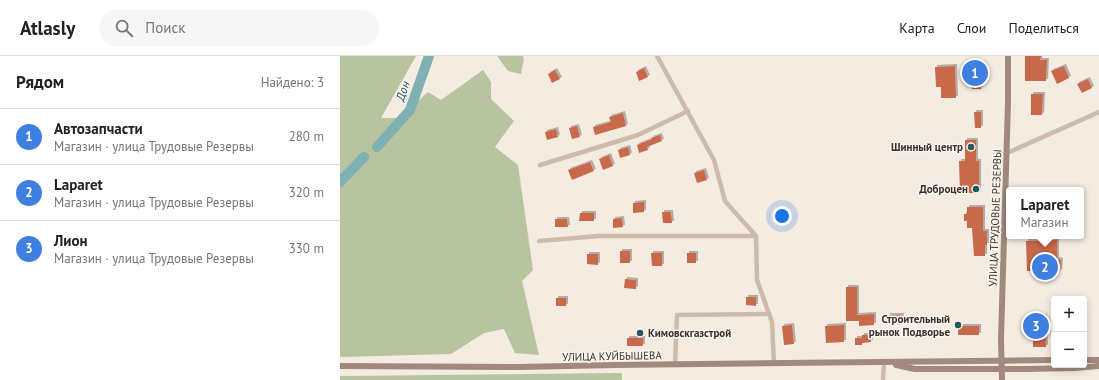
<!DOCTYPE html>
<html lang="ru">
<meta charset="utf-8">
<style>
body{margin:0;font-family:"PT Sans",sans-serif;background:#f6f6f6;color:#222}
.controls{position:absolute;right:12px;bottom:12px;display:grid;overflow:hidden;border-radius:4px;box-shadow:0 2px 10px #0003}
.controls button{width:36px;height:36px;display:grid;place-items:center;padding:0;border:0;border-bottom:1px solid #e0e0e0;background:#fff;color:#222;font:20px sans-serif}
.you{position:absolute;left:442px;top:160px;width:14px;height:14px;margin:-10px;border:3px solid #fff;border-radius:50%;background:#1a73e8;box-shadow:0 0 0 6px #1a73e833}
.badge{display:grid;place-items:center;width:26px;height:26px;border-radius:50%;background:#b45309;color:#fff;font-size:13px;font-weight:700}
.pin{position:absolute;translate:-50% -50%;border:2px solid #fff;box-shadow:0 1px 4px #0006}
.popup{position:absolute;left:666px;top:131px;width:78px;height:52px;box-sizing:border-box;display:grid;place-content:center;border-radius:4px;background:#fff;filter:drop-shadow(0 1px 3px #0005);font-size:13px;white-space:nowrap;color:#767676}
.popup b{font-size:15px;color:#222}
.popup::after{content:'';position:absolute;left:50%;top:100%;margin-left:-8px;border:8px solid transparent;border-top-color:#fff}
.list{margin:0;padding:0;list-style:none}
h2{display:flex;justify-content:space-between;align-items:center;height:52px;margin:0;padding:0 16px;font-size:17px}
h2 small{font-size:13px;font-weight:400;color:#767676}
.list li{display:grid;grid-template-columns:26px 1fr auto;gap:12px;align-items:center;box-sizing:border-box;height:56px;padding:0 16px;border-top:1px solid #e0e0e0}
.list b{display:block;font-size:15px;white-space:nowrap}
.list p{margin:0;font-size:13px;white-space:nowrap;color:#767676}
.list em{font-size:13px;font-style:normal;color:#767676}
.icon{flex:none;width:22px;height:22px;fill:none;stroke:currentColor;stroke-width:2;stroke-linecap:round;stroke-linejoin:round}
.map{position:relative;flex:none;width:759px;height:324px;overflow:hidden}
header{display:flex;align-items:center;gap:24px;box-sizing:border-box;height:56px;padding:0 20px;background:#fff;border-bottom:1px solid #e0e0e0}
header strong{font-size:19px}
nav{display:flex;gap:22px;margin-inline-start:auto;font-size:14px}
.search{width:280px;height:36px;background:#f6f6f6;display:flex;align-items:center;gap:10px;box-sizing:border-box;padding:0 14px;border-radius:22px;color:#767676;font-size:15px}
main{display:flex}
aside{flex:1;background:#fff}
.map>svg:first-child{display:block}
</style>
<header>
<strong>Atlasly</strong>
<div class="search"><svg class="icon" aria-label="search" viewBox="0 0 24 24"><circle cx="10" cy="10" r="6"/><path d="M15 15l6 6"/></svg>Поиск</div>
<nav><a>Карта</a><a>Слои</a><a>Поделиться</a></nav>
</header>
<main>
<aside>
<h2>Рядом<small>Найдено: 3</small></h2>
<ul class="list">
<li><span class="badge" style="background:#3f7fe0">1</span><div><b>Автозапчасти</b><p>Магазин · улица Трудовые Резервы</p></div><em>280 m</em></li>
<li><span class="badge" style="background:#3f7fe0">2</span><div><b>Laparet</b><p>Магазин · улица Трудовые Резервы</p></div><em>320 m</em></li>
<li><span class="badge" style="background:#3f7fe0">3</span><div><b>Лион</b><p>Магазин · улица Трудовые Резервы</p></div><em>330 m</em></li>
</ul>
</aside>
<div class="map">
<svg width="759" height="324" viewBox="0 0 759 324">
<defs>
<filter id="shadow"><feDropShadow dx="2" dy="-2" stdDeviation="0" flood-color="#0004"/></filter>
</defs>
<rect width="100%" height="100%" fill="#f4ebe1"/>
<g fill="#b8c4a0">
<path d="M0,0H76L41,62H59L88,36L101,44L143,14L151,26V43L174,65L155,91L178,109L193,214L182,225L199,299L175,297L164,273L144,277L111,298L0,301Z"/>
<path d="M157,0H183L184,3L181,18L168,15Z"/>
<path d="M282,317V324H0V320Z"/>
</g>
<g fill="none" stroke-linecap="round" stroke-linejoin="round">
<g stroke="#7fb0b2" stroke-width="10">
<path d="M37,91L70,54L89,0"/>
<path d="M0,126L24,101"/>
</g>
</g>
<g fill="#c8694b" filter="url(#shadow)">
<path d="M685,0H701L700,4H707L706,25H685Z"/>
<path d="M615,10L616,42H601V31H596L595,11Z"/>
<path d="M724,10L729,22L717,28L711,15Z"/>
<path d="M631,11H638V24H641V33H632Z"/>
<path d="M304,12L308,21L299,25L296,16Z"/>
<path d="M215,14L220,23L212,27L208,18Z"/>
<path d="M748,23L752,32L742,37L737,28Z"/>
<path d="M691,38H703L702,59H691Z"/>
<path d="M634,56H641V72H635Z"/>
<path d="M283,57L286,70L255,79L253,71L271,66L269,61Z"/>
<path d="M237,70L240,81L232,83L229,72Z"/>
<path d="M216,73L218,81L207,84L205,76Z"/>
<path d="M320,79L322,85L307,91L308,94L299,97L297,89L312,83L311,82Z"/>
<path d="M625,84H636V105H639V137H620L619,105H625Z"/>
<path d="M288,91L290,99L280,102L278,94Z"/>
<path d="M269,99L273,110L263,114L259,103Z"/>
<path d="M250,106L254,115L232,124L228,114Z"/>
<path d="M364,114L367,124L357,127L354,117Z"/>
<path d="M304,146V156L293,157V147Z"/>
<path d="M627,151H643V175H647V189H645V200H634L632,172H627V165H624V158H627Z"/>
<path d="M322,156H331L332,167H323Z"/>
<path d="M240,157H254V165H239Z"/>
<path d="M282,162L283,171L273,172V163Z"/>
<path d="M215,163H227L228,171H215Z"/>
<path d="M717,184V203L721,204L720,215H687L686,185Z"/>
<rect x="280" y="195" width="10" height="12"/>
<path d="M311,197H322V210H312Z"/>
<rect x="347" y="197" width="9" height="10"/>
<path d="M247,198H258V209L247,208Z"/>
<path d="M285,223L296,224V233L284,232Z"/>
<path d="M506,231H517V259L534,258V269L519,270V265H506Z"/>
<path d="M406,241H416V250L406,249Z"/>
<rect x="216" y="242" width="10" height="8"/>
<path d="M548,259H562V267H549Z"/>
<path d="M705,260L706,291H693V285L688,280L687,261Z"/>
<path d="M452,269L454,288L444,289L442,270Z"/>
<path d="M504,269V286L486,287L485,270Z"/>
<rect x="618" y="270" width="21" height="9"/>
<path d="M522,279H530L531,286L522,287V289H515V282H522Z"/>
<rect x="287" y="282" width="16" height="8"/>
</g>
<g fill="none" stroke-linecap="round" stroke-linejoin="round">
<g stroke="#cdbbac" stroke-width="4.5">
<path d="M317,0L374,104L385,145L416,180L417,224L432,266L434,308"/>
<path d="M667,97L759,56"/>
<path d="M200,109L298,79L348,55"/>
<path d="M199,185L258,180H416"/>
<path d="M335,309L337,259L429,258"/>
<path d="M543,324L544,307"/>
</g>
<g stroke="#a18a7d" stroke-width="6">
<path d="M744,304H759"/>
<path d="M556,309L575,313H688L734,312L759,310"/>
<path d="M0,310L179,311L275,309L714,304"/>
<path d="M662,324L661,283L668,46V0"/>
</g>
</g>
<g fill="#1f5a5e" stroke="#fbf5ee" stroke-width="1.5">
<circle cx="631" cy="91" r="4"/>
<circle cx="636" cy="133" r="4"/>
<circle cx="618" cy="269" r="4"/>
<circle cx="300" cy="277" r="4"/>
</g>
<g text-anchor="middle" stroke-width="3" stroke-linejoin="round" paint-order="stroke">
<g font-size="11" font-weight="bold" fill="#3b302b" stroke="#fbf5ee" text-anchor="end">
<text x="623" y="95">Шинный центр</text>
<text x="628" y="137">Доброцен</text>
<text x="610" y="267">Строительный<tspan x="610" dy="13">рынок Подворье</tspan></text>
<text x="308" y="281" text-anchor="start">Кимовскгазстрой</text>
</g>
<g font-size="11" fill="#3b302b" stroke="#fbf5ee">
<text transform="translate(655 162) rotate(-88)" y="4">УЛИЦА ТРУДОВЫЕ РЕЗЕРВЫ</text>
<text transform="translate(272 300) rotate(-1)" y="4">УЛИЦА КУЙБЫШЕВА</text>
</g>
<g font-size="12" font-style="italic" fill="#1f5a5e" stroke="#fbf5ee">
<text transform="translate(63 35) rotate(-71)" y="4">Дон</text>
</g>
</g>
</svg>
<div class="controls">
<button>+</button>
<button>−</button>
</div>
<div class="you"></div>
<div class="pin badge" style="left:635px;top:17px;background:#3f7fe0">1</div>
<div class="pin badge" style="left:705px;top:211px;background:#3f7fe0">2</div>
<div class="popup"><b>Laparet</b>Магазин</div>
<div class="pin badge" style="left:696px;top:270px;background:#3f7fe0">3</div>
</div>
</main>
